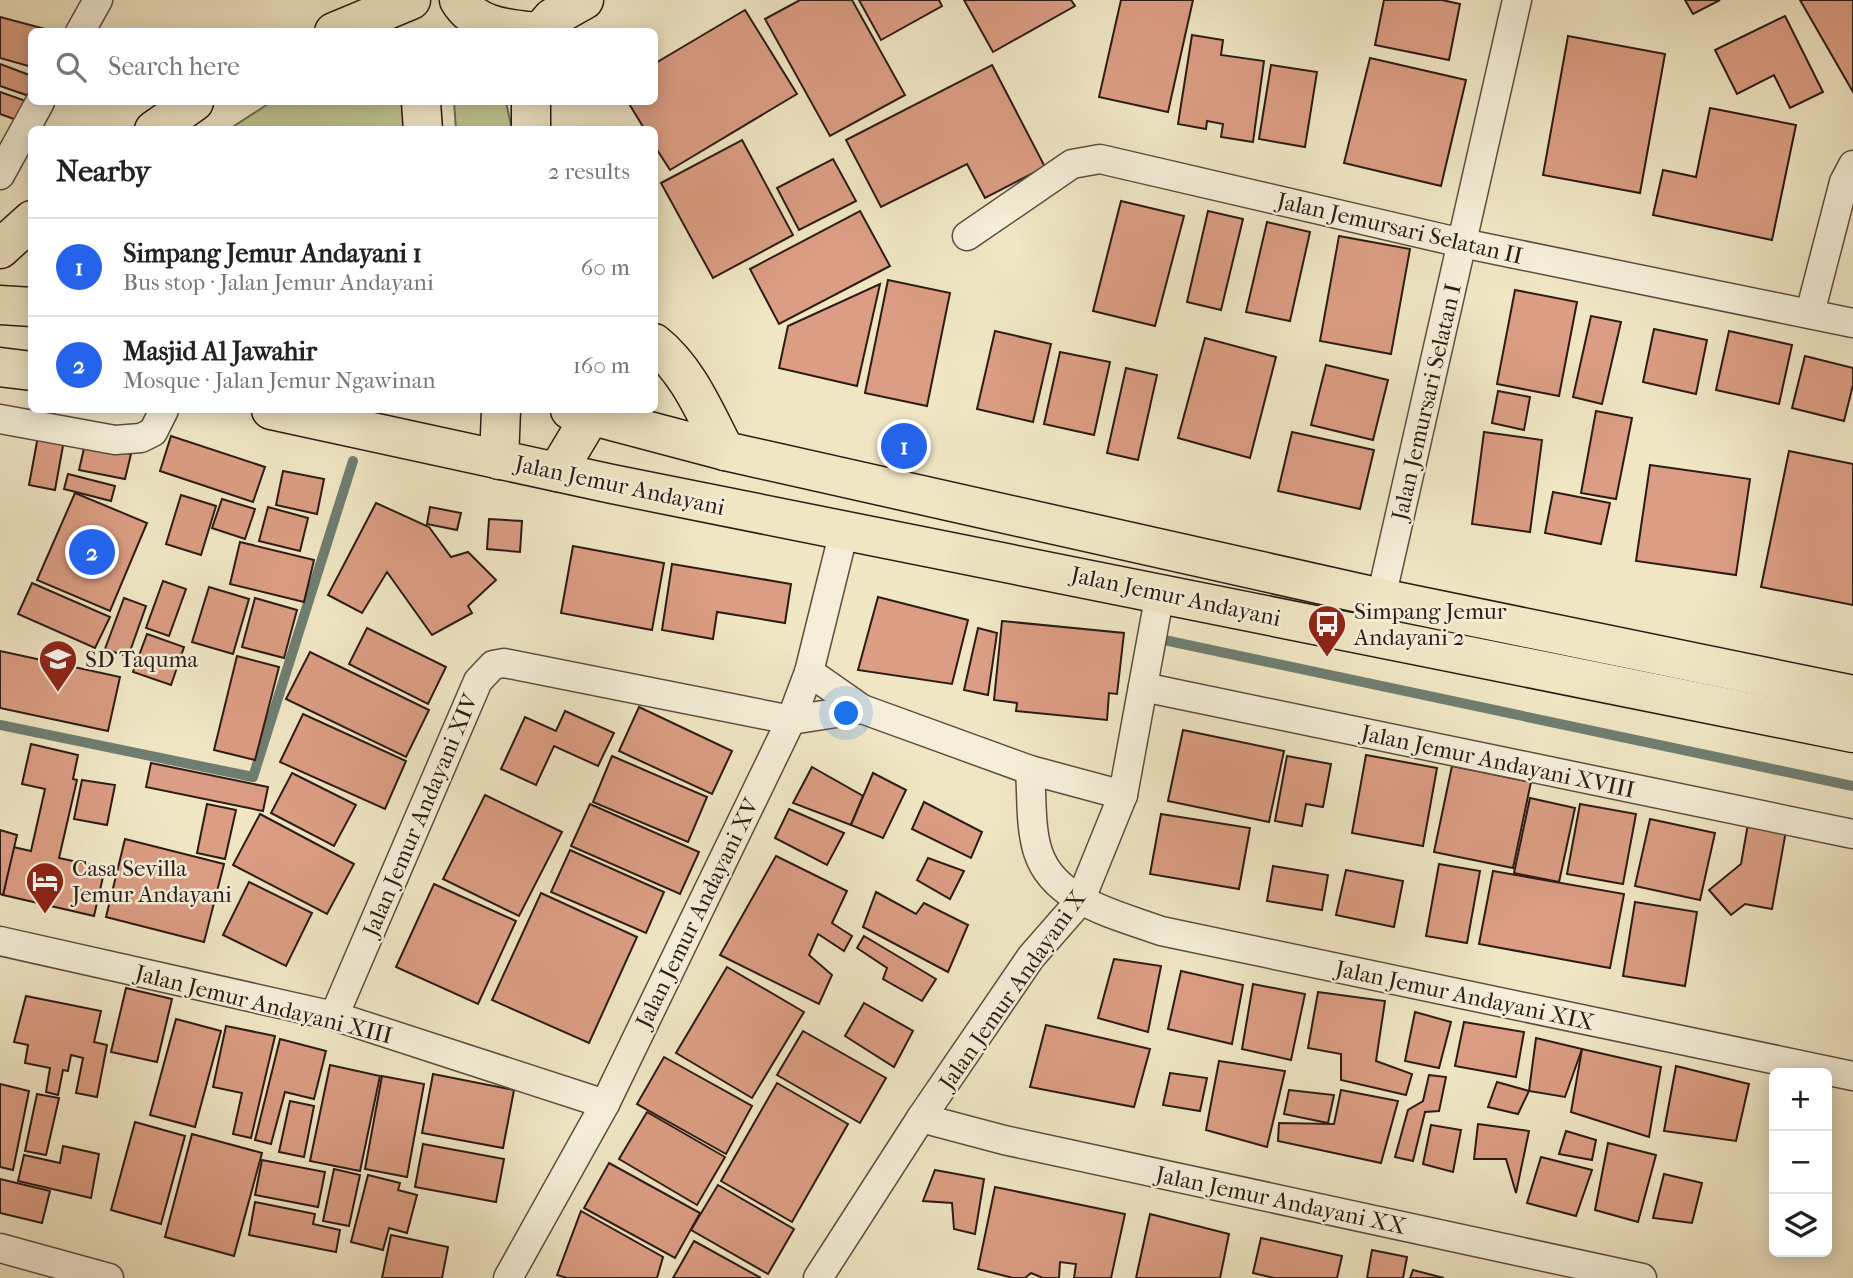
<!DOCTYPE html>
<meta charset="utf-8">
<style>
body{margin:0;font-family:"IM FELL French Canon",serif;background:#f6f6f6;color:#222}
.controls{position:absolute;right:21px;bottom:21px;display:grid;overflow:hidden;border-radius:10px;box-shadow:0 4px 18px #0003}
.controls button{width:63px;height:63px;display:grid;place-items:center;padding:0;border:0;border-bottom:2px solid #e0e0e0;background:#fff;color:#222;font:35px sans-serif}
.you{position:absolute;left:847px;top:714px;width:24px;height:24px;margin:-18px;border:5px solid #fff;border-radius:50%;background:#1a73e8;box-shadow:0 0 0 10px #1a73e833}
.badge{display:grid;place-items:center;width:46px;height:46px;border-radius:50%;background:#2563eb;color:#fff;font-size:23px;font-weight:700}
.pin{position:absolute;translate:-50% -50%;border:4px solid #fff;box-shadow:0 2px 7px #0006}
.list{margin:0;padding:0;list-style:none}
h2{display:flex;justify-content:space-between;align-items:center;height:91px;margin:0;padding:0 28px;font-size:30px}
h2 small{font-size:23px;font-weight:400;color:#767676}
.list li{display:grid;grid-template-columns:46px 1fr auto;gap:21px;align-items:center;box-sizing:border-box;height:98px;padding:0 28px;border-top:2px solid #e0e0e0}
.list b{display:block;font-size:26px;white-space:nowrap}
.list p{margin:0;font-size:23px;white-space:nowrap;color:#767676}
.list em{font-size:23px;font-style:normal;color:#767676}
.icon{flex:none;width:38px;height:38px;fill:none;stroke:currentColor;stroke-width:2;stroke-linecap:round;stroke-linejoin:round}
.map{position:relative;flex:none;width:1853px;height:1278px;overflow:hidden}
.search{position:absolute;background:#fff;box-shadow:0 4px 18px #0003;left:28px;top:28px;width:630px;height:77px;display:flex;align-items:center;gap:18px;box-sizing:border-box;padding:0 24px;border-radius:10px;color:#767676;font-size:26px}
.panel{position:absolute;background:#fff;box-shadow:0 4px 18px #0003;left:28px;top:126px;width:630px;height:287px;border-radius:10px}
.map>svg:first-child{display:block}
</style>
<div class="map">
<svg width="1853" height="1278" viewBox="0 0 1853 1278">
<rect width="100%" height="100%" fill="#f0e6c4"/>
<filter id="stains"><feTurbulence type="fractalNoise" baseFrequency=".00286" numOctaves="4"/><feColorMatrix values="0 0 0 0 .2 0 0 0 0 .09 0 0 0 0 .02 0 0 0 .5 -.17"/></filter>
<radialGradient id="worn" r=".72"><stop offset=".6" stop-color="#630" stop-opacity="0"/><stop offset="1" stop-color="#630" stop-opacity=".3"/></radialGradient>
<g fill="#c1c38f" stroke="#776f52" stroke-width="2">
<path d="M271,102H410V129L228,130Z"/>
<path d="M454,102H506L512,129H456Z"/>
</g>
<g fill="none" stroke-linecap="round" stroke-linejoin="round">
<g stroke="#6f7e71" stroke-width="10">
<path d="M1164,640L1853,786"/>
<path d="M0,725L253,777L353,461"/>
</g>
</g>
<g fill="#db9d83" stroke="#2d1b15" stroke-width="2">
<path d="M800,0H852L905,95L830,136L765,19Z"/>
<path d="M859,0H939L942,6L881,40Z"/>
<path d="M964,0H1071L1075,6L993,52Z"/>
<path d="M1121,0H1193L1168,112L1099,97Z"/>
<path d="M1384,0H1442L1460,4L1449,60L1375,45Z"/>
<path d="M1685,0H1720L1693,14Z"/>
<path d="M1800,0H1853V92Z"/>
<path d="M745,10L797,94L670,170L654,145V130H645L628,102H654V64Z"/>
<path d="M1785,16L1823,92L1790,108L1774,75L1737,94L1715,50Z"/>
<path d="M0,17L49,30L32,32V67L0,58Z"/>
<path d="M1192,35L1223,40L1221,55L1264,61L1253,142L1221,137L1223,124L1207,121L1206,129L1178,124Z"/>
<path d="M1568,36L1665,54L1640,193L1543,175Z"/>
<path d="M1370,58L1466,80L1441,186L1344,163Z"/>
<path d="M0,64L32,76V97L0,86Z"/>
<path d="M992,65L1045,167L985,198L967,164L881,207L846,140Z"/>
<path d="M1271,65L1317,72L1305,147L1259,139Z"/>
<path d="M0,92L26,101L19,121L0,114Z"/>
<path d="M1710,108L1796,125L1772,240L1653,215L1663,170L1696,177Z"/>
<path d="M742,140L793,235L713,278L661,183Z"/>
<path d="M833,159L856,201L799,230L777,188Z"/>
<path d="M1121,201L1184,216L1155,326L1093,311Z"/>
<path d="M860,211L890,266L779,324L750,269Z"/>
<path d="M1208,211L1243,219L1221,310L1187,302Z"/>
<path d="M1267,222L1310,232L1290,321L1246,312Z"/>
<path d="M1339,236L1410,249L1391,354L1320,341Z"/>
<path d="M888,280L950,293L927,406L865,393Z"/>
<path d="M880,284L857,386L779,368L788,326Z"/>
<path d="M1515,290L1577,302L1559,396L1497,384Z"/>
<path d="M1591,316L1621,322L1602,404L1573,397Z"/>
<path d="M1654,329L1707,340L1696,394L1643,382Z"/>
<path d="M995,331L1051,344L1033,422L977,409Z"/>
<path d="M1729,331L1792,345L1779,404L1716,390Z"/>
<path d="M1205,338L1276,357L1250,458L1178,438Z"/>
<path d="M1060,352L1110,362L1094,435L1044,424Z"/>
<path d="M1805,356L1853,368V385L1844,421L1792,408Z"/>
<path d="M1326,365L1388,380L1373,440L1311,425Z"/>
<path d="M1126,368L1157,375L1138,460L1107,453Z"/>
<path d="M1498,391L1530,397L1524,430L1492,423Z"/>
<path d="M1596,411L1632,418L1616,499L1581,493Z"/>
<path d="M1292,432L1374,450L1360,509L1278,491Z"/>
<path d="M1484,432L1542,440L1530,532L1472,524Z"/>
<path d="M38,436L64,440L55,490L29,485Z"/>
<path d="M171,436L265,467L253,502L160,471Z"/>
<path d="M85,444L131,454L125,479L79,470Z"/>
<path d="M1789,451L1853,464V605L1761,587Z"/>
<path d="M1650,465L1750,479L1736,575L1636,561Z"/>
<path d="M283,471L324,479L317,514L276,505Z"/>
<path d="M68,474L115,486L111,501L64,489Z"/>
<path d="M1553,492L1610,503L1601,544L1545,533Z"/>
<path d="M75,493L147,523L110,611L37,580Z"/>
<path d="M181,495L216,506L201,555L166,544Z"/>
<path d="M222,499L255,509L245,539L212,528Z"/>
<path d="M376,503L429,527L451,557L468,552L496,580L468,606L472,613L432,635L387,572L362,613L328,595Z"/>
<path d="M268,507L308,518L300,551L259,541Z"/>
<path d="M430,507L461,513L457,530L427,524Z"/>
<path d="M489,519L522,521L520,552L487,549Z"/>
<path d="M240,542L314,560L304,602L230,584Z"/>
<path d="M573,546L664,563L652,630L561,613Z"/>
<path d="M672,564L791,584L785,623L717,612L713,639L662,630Z"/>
<path d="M163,581L186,589L169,636L146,628Z"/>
<path d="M32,583L110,617L95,648L18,614Z"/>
<path d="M209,587L249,599L233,654L192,642Z"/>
<path d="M878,597L968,620L952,684L858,670Z"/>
<path d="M124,598L146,606L128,657L105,649Z"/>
<path d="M255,598L297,610L284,658L242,647Z"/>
<path d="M1002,621L1124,633L1117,694L1109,693L1107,720L1016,711L1017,703L994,700Z"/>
<path d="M367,628L446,667L428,704L349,664Z"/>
<path d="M978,628L997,633L988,695L964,690Z"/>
<path d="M147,634L184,647L171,685L133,672Z"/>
<path d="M0,651L120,677L108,731L0,708Z"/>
<path d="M310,652L429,710L406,757L286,699Z"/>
<path d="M237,656L279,667L255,760L214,750Z"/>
<path d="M639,707L732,751L712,794L619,751Z"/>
<path d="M565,711L614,733L598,766L554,746L536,785L501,769L525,717L556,731Z"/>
<path d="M303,714L406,761L385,809L280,762Z"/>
<path d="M1183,730L1284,751L1269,822L1168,801Z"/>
<path d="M31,744L78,755L73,779L77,780L59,858L105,868L94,916L3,895L13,847L31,851L45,789L22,784Z"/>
<path d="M1366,755L1437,768L1423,846L1352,833Z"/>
<path d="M612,756L707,797L688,842L593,802Z"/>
<path d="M1287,756L1331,764L1323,807L1306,804L1302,826L1275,821Z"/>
<path d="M151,763L268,787L263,811L146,787Z"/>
<path d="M1452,766L1531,782L1513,868L1434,852Z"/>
<path d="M812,767L863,796L851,825L793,803Z"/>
<path d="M292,773L356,805L334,846L271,813Z"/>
<path d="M873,773L906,790L883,838L851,825Z"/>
<path d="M82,780L115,785L107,825L74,819Z"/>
<path d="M485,795L562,832L519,916L443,879Z"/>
<path d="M1530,798L1575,808L1559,882L1514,873Z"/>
<path d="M924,802L982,832L971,858L912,829Z"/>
<path d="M207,804L236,810L225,859L197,853Z"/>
<path d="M590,804L699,852L680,894L571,846Z"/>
<path d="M1580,804L1636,814L1623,884L1567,874Z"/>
<path d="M789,809L844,833L827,865L775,838Z"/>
<path d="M260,814L354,864L327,914L233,865Z"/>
<path d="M1161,814L1250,828L1239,889L1150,874Z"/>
<path d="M1749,818L1787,825L1772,909L1745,904L1731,915L1709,890L1741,864Z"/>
<path d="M1650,819L1715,833L1700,900L1635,886Z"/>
<path d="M0,830L17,835L3,895L0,894Z"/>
<path d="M125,839L224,864L204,942L106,917Z"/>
<path d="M570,850L664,892L646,933L551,892Z"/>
<path d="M776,856L847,891L832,923L852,936L844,951L818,934L809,955L832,975L819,1004L720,955Z"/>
<path d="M928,858L964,871L950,899L917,880Z"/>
<path d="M1439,864L1480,871L1467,943L1426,936Z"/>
<path d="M1273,866L1328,875L1322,910L1267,901Z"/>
<path d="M1346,870L1403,881L1394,927L1336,915Z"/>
<path d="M1493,871L1624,894L1610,968L1479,944Z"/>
<path d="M249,882L312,913L286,966L223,935Z"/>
<path d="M434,884L516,921L478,1004L396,967Z"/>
<path d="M876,892L916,914L924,903L968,925L948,972L863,927Z"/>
<path d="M541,893L637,937L589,1043L492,1000Z"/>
<path d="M1635,902L1697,912L1685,986L1623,976Z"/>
<path d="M864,936L936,979L922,1001L883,979L887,968L857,948Z"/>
<path d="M1114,959L1161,966L1148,1032L1098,1018Z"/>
<path d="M727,967L804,1012L752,1098L676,1053Z"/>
<path d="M1181,971L1243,985L1232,1044L1168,1029Z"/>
<path d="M1253,984L1305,994L1291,1060L1242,1049Z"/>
<path d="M126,988L172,999L157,1062L111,1052Z"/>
<path d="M1318,992L1385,1001L1376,1061L1412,1074L1406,1095L1341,1080V1054L1308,1048Z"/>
<path d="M26,996L101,1011L94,1042L107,1045L97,1097L76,1093L83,1058L71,1055L68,1071L63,1070L58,1095L46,1092L50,1068L25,1063L28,1045L14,1042Z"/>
<path d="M864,1003L913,1031L894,1067L845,1036Z"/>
<path d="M1415,1012L1451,1022L1439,1068L1405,1061Z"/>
<path d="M176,1019L221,1031L195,1127L150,1115Z"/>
<path d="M1464,1022L1524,1032L1516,1077L1455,1066Z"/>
<path d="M1046,1025L1150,1049L1134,1107L1030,1087Z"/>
<path d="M226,1026L275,1036L251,1138L233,1134L242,1093L213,1087Z"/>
<path d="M803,1031L886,1078L860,1123L777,1075Z"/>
<path d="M1536,1038L1582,1049L1565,1097L1529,1091Z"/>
<path d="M280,1039L326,1051L314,1099L285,1092L271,1144L255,1140Z"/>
<path d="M1582,1049L1661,1067L1649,1137L1571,1112Z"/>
<path d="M664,1057L752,1106L726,1154L637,1104Z"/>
<path d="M1219,1061L1285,1071L1267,1147L1206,1130Z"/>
<path d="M330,1065L380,1076L360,1171L310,1161Z"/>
<path d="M1676,1066L1749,1084L1736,1141L1664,1131Z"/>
<path d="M1170,1073L1207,1078L1200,1111L1163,1105Z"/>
<path d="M433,1074L514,1090L503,1148L422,1133Z"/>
<path d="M1429,1075L1446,1077L1439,1111L1425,1112L1413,1161L1395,1157L1408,1110L1423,1101Z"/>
<path d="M382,1076L424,1084L407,1177L365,1169Z"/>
<path d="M1497,1082L1529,1091L1518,1114L1488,1107Z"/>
<path d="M777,1083L848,1124L792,1222L721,1181Z"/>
<path d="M0,1084L29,1091L13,1170L0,1167Z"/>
<path d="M1289,1090L1334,1095L1328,1123L1284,1114Z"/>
<path d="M1341,1090L1398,1101L1381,1163L1278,1141L1279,1123L1334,1124Z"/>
<path d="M37,1094L59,1098L46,1155L25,1151Z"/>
<path d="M290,1101L314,1106L304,1157L279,1152Z"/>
<path d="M647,1112L725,1157L697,1205L619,1159Z"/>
<path d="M135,1122L185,1136L161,1224L111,1210Z"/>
<path d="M1478,1124L1529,1131L1516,1193L1506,1159H1474Z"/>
<path d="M1431,1125L1461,1130L1453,1172L1423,1164Z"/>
<path d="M1566,1131L1596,1140L1592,1160L1559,1154Z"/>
<path d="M192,1134L262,1153L234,1256L165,1237Z"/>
<path d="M1608,1143L1656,1155L1638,1222L1595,1210Z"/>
<path d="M423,1144L504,1159L496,1202L415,1187Z"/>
<path d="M63,1146L99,1154L91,1198L18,1181L24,1155L60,1163Z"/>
<path d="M1541,1157L1592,1170L1576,1216L1527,1203Z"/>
<path d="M262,1160L325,1172L318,1207L255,1195Z"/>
<path d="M609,1163L700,1213L675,1258L584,1208Z"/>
<path d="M334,1169L360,1175L349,1226L323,1221Z"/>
<path d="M935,1170L984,1179L975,1234L954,1229L952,1203L923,1201Z"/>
<path d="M1664,1174L1702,1183L1692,1223L1653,1218Z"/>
<path d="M368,1175L400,1183L398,1190L417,1195L407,1233L389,1228L383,1250L351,1242Z"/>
<path d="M0,1179L50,1191L42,1223L0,1213Z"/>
<path d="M718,1185L794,1229L768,1274L691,1230Z"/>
<path d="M995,1187L1125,1214L1111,1278H1074L1076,1264L1060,1262L1059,1278H1043L1031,1273L1025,1278H1013L978,1269Z"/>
<path d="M255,1202L315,1214L313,1224L340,1230L336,1252L249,1235Z"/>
<path d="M581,1211L663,1257L657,1278H567L557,1275Z"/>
<path d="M1150,1214L1229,1234L1220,1278H1136Z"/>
<path d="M391,1235L448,1247L442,1278H382Z"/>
<path d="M1261,1238L1342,1256L1337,1278H1274L1253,1273Z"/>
<path d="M694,1241L761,1278H673Z"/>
<path d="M1372,1250L1407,1257L1403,1278H1367Z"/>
<path d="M1413,1270L1444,1278H1410Z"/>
</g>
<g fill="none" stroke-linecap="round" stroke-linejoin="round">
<g stroke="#5e4e41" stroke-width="31">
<g id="minor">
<path d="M80,32L98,0"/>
<path d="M0,175L40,102"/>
<path d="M967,236L1072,164L1100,159L1462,243L1853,323"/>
<path d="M1810,313L1844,182L1853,165"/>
<path d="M0,419L115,440L141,438L153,432L164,410"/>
<path d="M1381,598L1517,0"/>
<path d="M809,672L862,709L1030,770L1123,795"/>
<path d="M1143,687L1853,834"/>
<path d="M1030,770C1032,796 1030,828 1038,852C1054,902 1118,915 1161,931L1853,1076"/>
<path d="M0,941L334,1016L605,1104"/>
<path d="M334,1016L478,681L493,665L504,663L791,720L862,709"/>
<path d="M921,1118L1004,1140L1642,1278"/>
<path d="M0,1248L109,1278"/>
<path d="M508,1278L605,1104L791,720L809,672L844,531"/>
<path d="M818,1278L921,1118L1031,957L1080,901L1123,795L1160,593"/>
</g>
</g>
<g stroke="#2d1b15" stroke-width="41">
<g id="primary">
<path d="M459,0C475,27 508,29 536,32"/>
<path d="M334,32L411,0"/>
<path d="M540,32L552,18L584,0"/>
<path d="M421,102L423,130"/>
<path d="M531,102V130"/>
<path d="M154,130L194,102"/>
<path d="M0,249L32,220"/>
<path d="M0,305L32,307"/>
<path d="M654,343C688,370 705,413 725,451"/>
<path d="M0,367L32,371"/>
<path d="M271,410L612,484L1853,733"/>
<path d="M570,410L725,451L1381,598L1853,695"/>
<path d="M499,460L501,410"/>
<path d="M557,472L594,410"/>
</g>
</g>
<use href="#minor" stroke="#f5efd9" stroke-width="28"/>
<use href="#primary" stroke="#f0e6c4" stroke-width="38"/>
</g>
<defs>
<g id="bus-pin" transform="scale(2.0125)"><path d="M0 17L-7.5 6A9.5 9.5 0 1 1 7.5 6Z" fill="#8f2418" stroke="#f5efd9"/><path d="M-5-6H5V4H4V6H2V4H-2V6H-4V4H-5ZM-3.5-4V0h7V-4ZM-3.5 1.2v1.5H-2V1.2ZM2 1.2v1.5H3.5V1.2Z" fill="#fff"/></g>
<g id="school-pin" transform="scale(2.0125)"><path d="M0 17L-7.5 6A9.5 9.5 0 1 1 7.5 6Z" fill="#8f2418" stroke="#f5efd9"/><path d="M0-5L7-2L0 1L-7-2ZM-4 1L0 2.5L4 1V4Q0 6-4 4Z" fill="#fff"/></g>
<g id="hotel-pin" transform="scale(2.0125)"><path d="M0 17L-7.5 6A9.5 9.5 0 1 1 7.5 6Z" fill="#8f2418" stroke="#f5efd9"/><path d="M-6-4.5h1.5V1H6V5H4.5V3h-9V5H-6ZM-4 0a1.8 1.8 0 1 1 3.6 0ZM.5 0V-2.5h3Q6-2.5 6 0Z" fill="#fff"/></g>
</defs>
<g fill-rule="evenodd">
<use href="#bus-pin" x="1327" y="624"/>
<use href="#school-pin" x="58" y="659"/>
<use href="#hotel-pin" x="45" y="881"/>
</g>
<g text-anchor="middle" stroke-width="5" stroke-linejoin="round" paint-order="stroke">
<g font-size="23" fill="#2d1b15" stroke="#f5efd9">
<text transform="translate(1400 228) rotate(13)" y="8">Jalan Jemursari Selatan II</text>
<text transform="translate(1426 402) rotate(-77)" y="8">Jalan Jemursari Selatan I</text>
<text transform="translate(620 485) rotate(12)" y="8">Jalan Jemur Andayani</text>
<text transform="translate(1176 596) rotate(12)" y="8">Jalan Jemur Andayani</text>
<text transform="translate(1498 761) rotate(12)" y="8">Jalan Jemur Andayani XVIII</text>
<text transform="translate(420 815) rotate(-67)" y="8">Jalan Jemur Andayani XIV</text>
<text transform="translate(697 913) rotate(-64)" y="8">Jalan Jemur Andayani XV</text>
<text transform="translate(1012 990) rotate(-55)" y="8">Jalan Jemur Andayani X</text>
<text transform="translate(1465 995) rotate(12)" y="8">Jalan Jemur Andayani XIX</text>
<text transform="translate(264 1004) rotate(14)" y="8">Jalan Jemur Andayani XIII</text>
<text transform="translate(1281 1200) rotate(12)" y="8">Jalan Jemur Andayani XX</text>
</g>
<g font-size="23" fill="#2d1b15" stroke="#f5efd9" text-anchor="start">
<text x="1354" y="619">Simpang Jemur<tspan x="1354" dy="26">Andayani 2</tspan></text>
<text x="85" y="667">SD Taquma</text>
<text x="72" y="876">Casa Sevilla<tspan x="72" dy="26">Jemur Andayani</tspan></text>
</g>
</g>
<rect width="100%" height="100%" filter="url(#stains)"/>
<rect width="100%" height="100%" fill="url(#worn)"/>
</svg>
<div class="controls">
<button>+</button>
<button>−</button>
<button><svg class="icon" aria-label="layers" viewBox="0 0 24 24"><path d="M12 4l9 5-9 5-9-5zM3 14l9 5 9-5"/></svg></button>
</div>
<div class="you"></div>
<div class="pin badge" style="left:904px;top:446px">1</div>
<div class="pin badge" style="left:92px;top:552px">2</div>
<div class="search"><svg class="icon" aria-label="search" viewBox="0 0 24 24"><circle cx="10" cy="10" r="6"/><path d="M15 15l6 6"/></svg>Search here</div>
<section class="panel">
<h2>Nearby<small>2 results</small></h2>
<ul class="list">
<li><span class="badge">1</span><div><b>Simpang Jemur Andayani 1</b><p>Bus stop · Jalan Jemur Andayani</p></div><em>60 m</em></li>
<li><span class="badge">2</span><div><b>Masjid Al Jawahir</b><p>Mosque · Jalan Jemur Ngawinan</p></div><em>160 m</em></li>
</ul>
</section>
</div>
